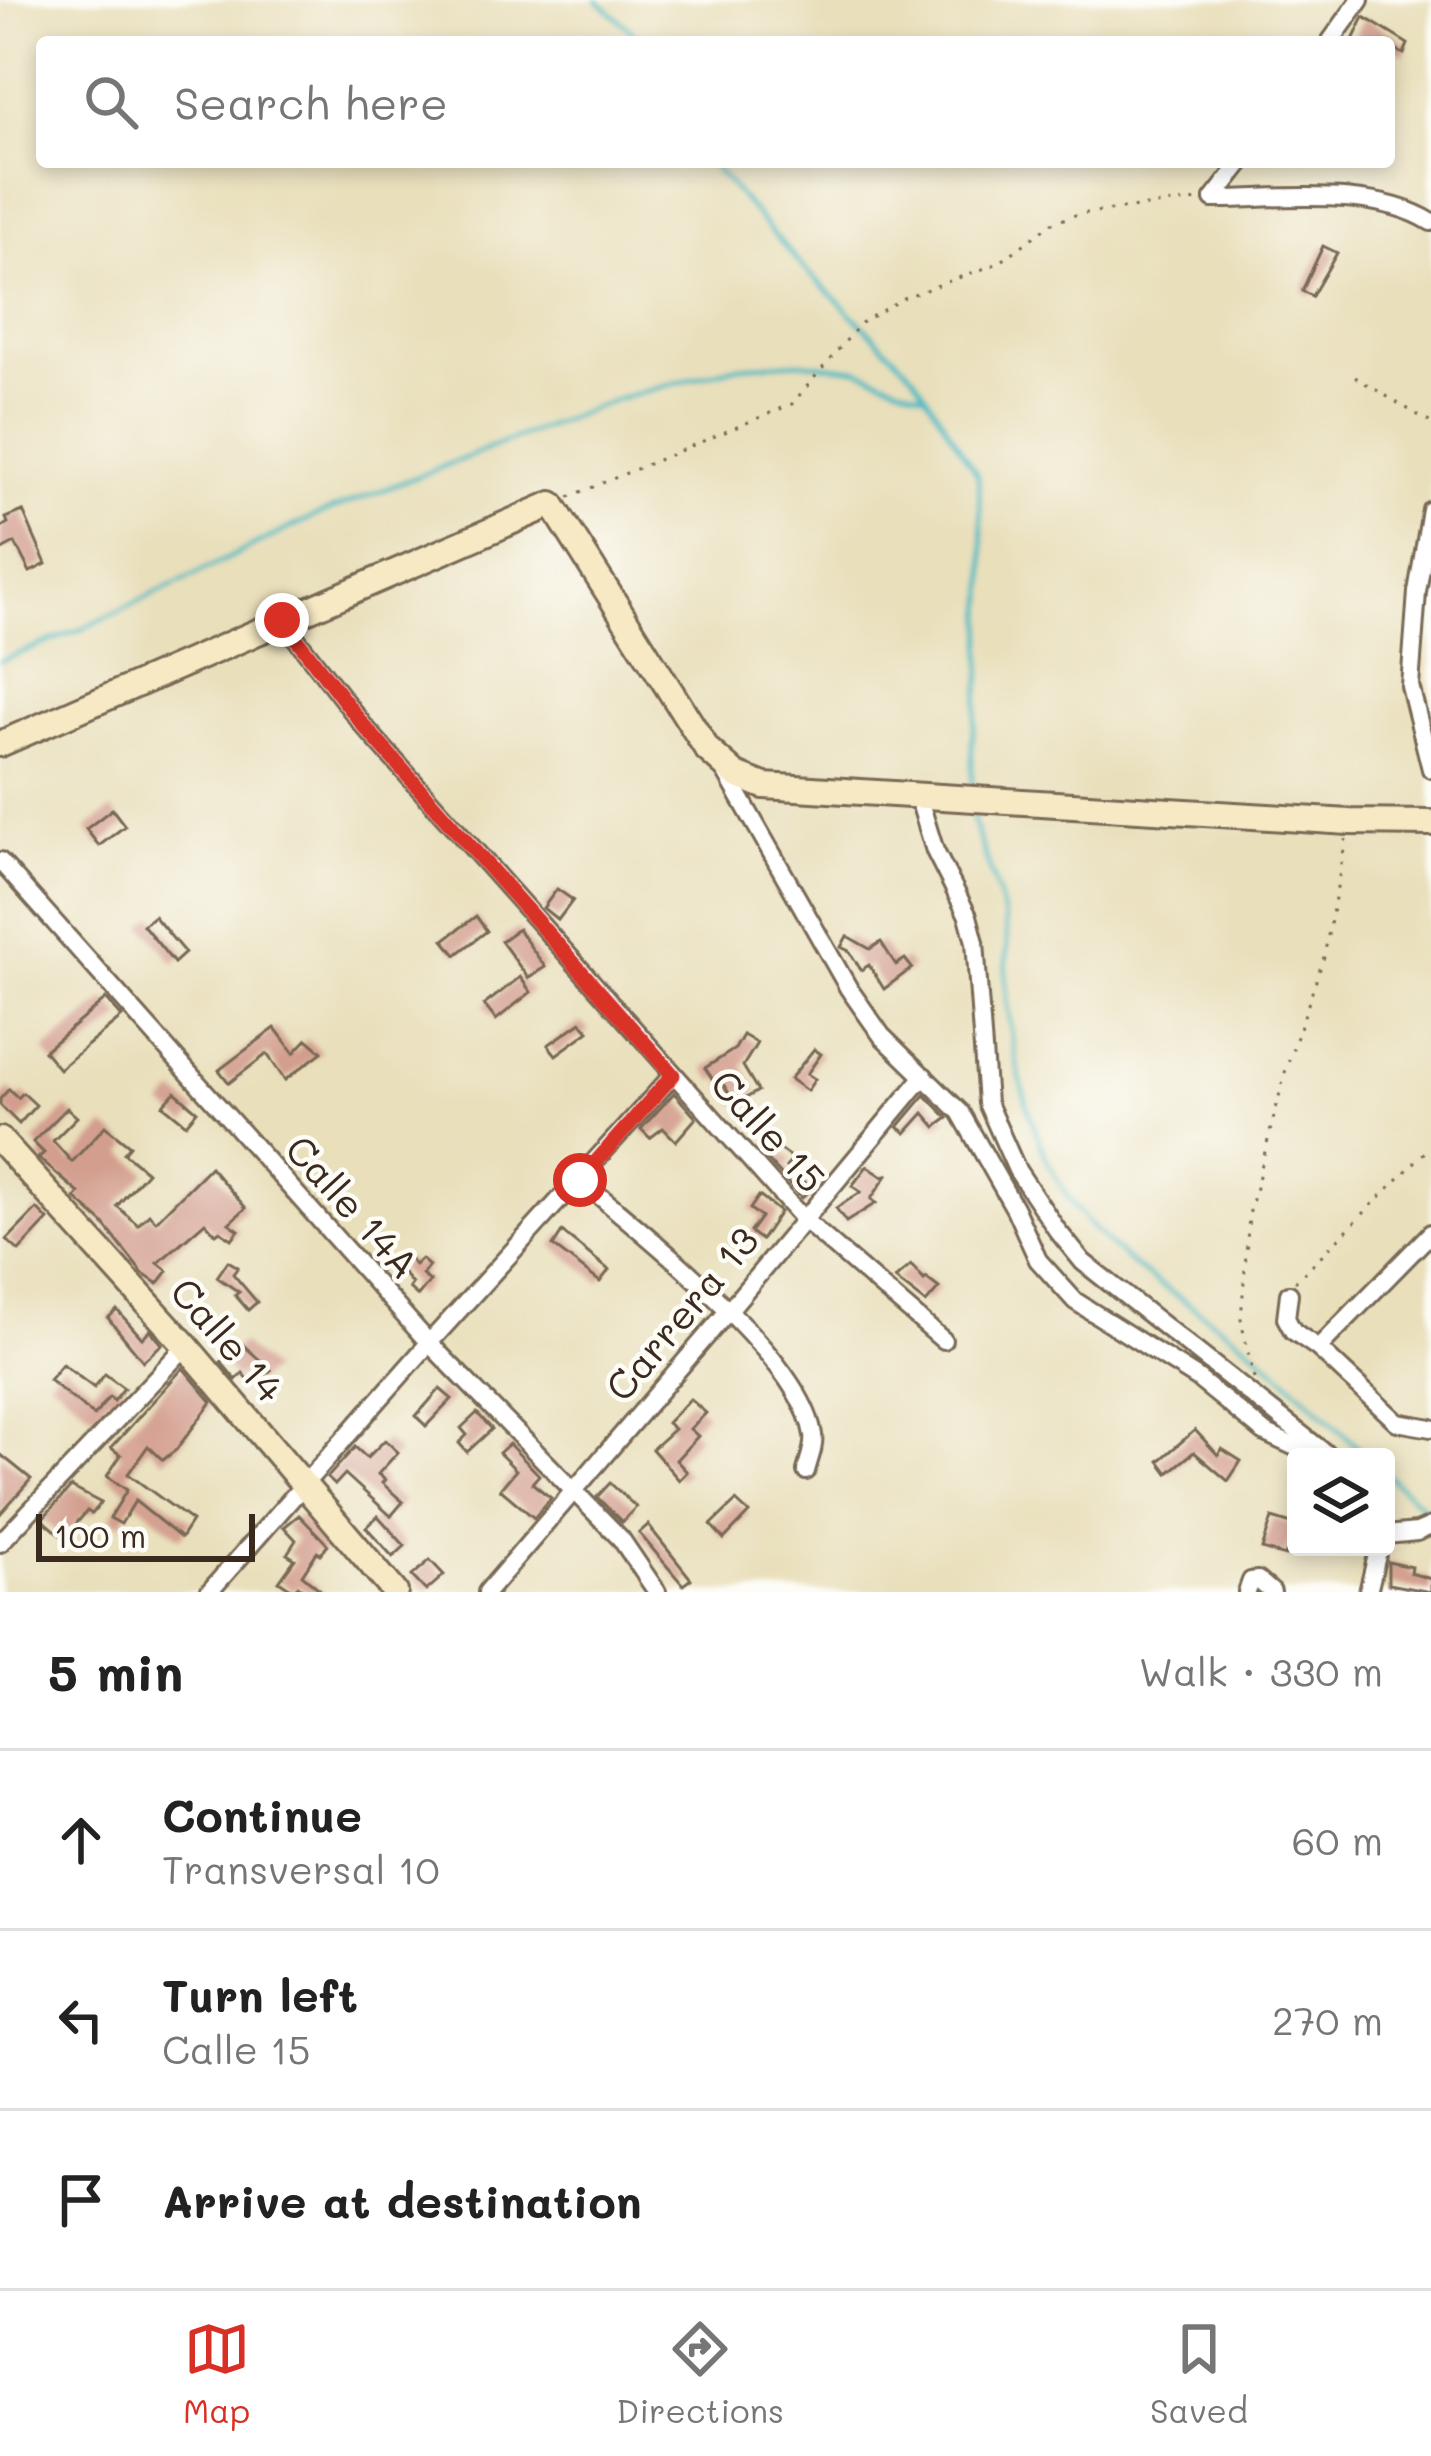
<!DOCTYPE html>
<meta charset="utf-8">
<style>
body{margin:0;font-family:Mali,sans-serif;background:#f6f6f6;color:#222}
.controls{position:absolute;right:36px;bottom:36px;display:grid;overflow:hidden;border-radius:12px;box-shadow:0 6px 18px #0003}
.controls button{width:108px;height:108px;display:grid;place-items:center;padding:0;border:0;border-bottom:3px solid #e0e0e0;background:#fff;color:#222;font:60px sans-serif}
.scale{position:absolute;left:36px;bottom:30px;width:219px;box-sizing:border-box;padding-left:12px;border:6px solid #3b2a1e;border-top:0;font-size:33px;line-height:42px;white-space:nowrap;color:#3b2a1e;-webkit-text-stroke:9px #fdfcf7;paint-order:stroke}
.stop{position:absolute;width:36px;height:36px;margin:-27px;border:9px solid #d93025;border-radius:50%;background:#fff}
.stop.end{background:#d93025;border-color:#fff;box-shadow:0 3px 12px #0008}
.list{margin:0;padding:0;list-style:none}
h2{display:flex;justify-content:space-between;align-items:center;height:156px;margin:0;padding:0 48px;font-size:51px}
h2 small{font-size:39px;font-weight:400;color:#767676}
.list li{display:grid;grid-template-columns:78px 1fr auto;gap:36px;align-items:center;box-sizing:border-box;height:180px;padding:0 48px;border-top:3px solid #e0e0e0}
.list b{display:block;font-size:45px;white-space:nowrap}
.list p{margin:0;font-size:39px;white-space:nowrap;color:#767676}
.list em{font-size:39px;font-style:normal;color:#767676}
.icon{flex:none;width:66px;height:66px;fill:none;stroke:currentColor;stroke-width:2;stroke-linecap:round;stroke-linejoin:round}
.map{position:relative;flex:none;width:1431px;height:1592px;overflow:hidden}
.search{position:absolute;background:#fff;box-shadow:0 6px 18px #0003;left:36px;right:36px;top:36px;height:132px;display:flex;align-items:center;gap:30px;box-sizing:border-box;padding:0 42px;border-radius:12px;color:#767676;font-size:45px}
.sheet{height:696px;background:#fff}
nav{display:flex;justify-content:space-around;align-items:center;box-sizing:border-box;height:168px;border-top:3px solid #e0e0e0;background:#fff;font-size:33px;color:#767676}
nav a{display:grid;justify-items:center;gap:6px}
nav .on{color:#d93025}
.map>svg:first-child{display:block}
</style>
<div class="map">
<svg width="1431" height="1592" viewBox="0 0 1431 1592">
<rect width="100%" height="100%" fill="#fdfcf7"/>
<filter id="ink" filterUnits="userSpaceOnUse"><feTurbulence type="fractalNoise" baseFrequency=".00833" numOctaves="2"/><feDisplacementMap in="SourceGraphic" scale="24" xChannelSelector="R" yChannelSelector="G"/><feConvolveMatrix kernelMatrix="1 2 1 2 8 2 1 2 1" color-interpolation-filters="sRGB"/></filter>
<filter id="wash" filterUnits="userSpaceOnUse"><feTurbulence type="fractalNoise" baseFrequency=".004" numOctaves="4" result="noise"/><feDisplacementMap in="SourceGraphic" scale="48" xChannelSelector="R" yChannelSelector="G"/><feGaussianBlur stdDeviation="2.7" result="paint"/><feColorMatrix in="noise" values="0 0 0 0 0 0 0 0 0 0 0 0 0 0 0 0 0 1.4 0 .05"/><feComposite in="paint" operator="in"/></filter>
<g filter="url(#wash)">
<rect width="100%" height="100%" fill="#e9dfbb"/>
<g fill="none" stroke-linecap="round" stroke-linejoin="round">
<g stroke="#4bbac2" stroke-width="4.5">
<path d="M597,0L632,31L638,42"/>
<path d="M709,162L802,266L913,374L978,476L986,581L981,679L972,741V792"/>
<path d="M0,661L82,629L313,517L617,399L739,366L800,362L856,369L928,396"/>
<path d="M973,809L974,824C985,858 1001,894 1006,929C1009,947 1005,966 1006,984C1010,1038 1021,1095 1041,1145C1083,1252 1163,1281 1247,1345C1290,1379 1328,1420 1368,1457"/>
<path d="M1386,1474L1431,1514"/>
</g>
</g>
<g id="blocks">
<g fill="#d39e8e">
<path d="M1364,17L1408,44L1404,54L1389,47V42H1352Z"/>
<path d="M1323,246L1337,253L1312,296L1302,291Z"/>
<path d="M23,511L46,564L30,572L15,543L0,551V528L8,523L6,518Z"/>
<path d="M112,809L125,826L99,846L86,829Z"/>
<path d="M557,889L573,900L558,920L543,908Z"/>
<path d="M154,916L185,953L174,963L143,925Z"/>
<path d="M476,916L487,931L456,955L444,940Z"/>
<path d="M518,929L545,967L528,978L501,941Z"/>
<path d="M847,936L870,949L881,942L896,965L905,959L912,968L884,989L869,965L861,970L849,951L841,947Z"/>
<path d="M520,977L531,992L496,1020L484,1005Z"/>
<path d="M106,999L122,1017L59,1069L44,1051Z"/>
<path d="M581,1022L589,1031L556,1055L548,1045Z"/>
<path d="M275,1028L294,1053L307,1039L322,1052L285,1080L267,1054L229,1083L219,1070Z"/>
<path d="M743,1035L757,1043L743,1066L758,1091L736,1104L719,1078L714,1081L705,1068L735,1049Z"/>
<path d="M814,1049L821,1054L807,1074L815,1079L807,1091L790,1079Z"/>
<path d="M9,1089L18,1098L23,1093L36,1105L19,1124L0,1105V1099Z"/>
<path d="M175,1092L197,1111L186,1124L163,1105Z"/>
<path d="M674,1093L696,1118L676,1141L663,1128L650,1138L641,1129Z"/>
<path d="M925,1095L948,1118L936,1127L924,1113L906,1133L898,1127Z"/>
<path d="M67,1108L77,1117L53,1141L72,1162L105,1126L130,1146L124,1153L147,1172L117,1206L138,1225L149,1214L156,1221L210,1167L246,1208L229,1223L239,1230L232,1239L220,1231L216,1234L205,1222L158,1263L168,1271L158,1284L143,1274L103,1223L75,1198L79,1193L38,1158L44,1153L33,1142Z"/>
<path d="M769,1142L793,1159L786,1167L811,1188L802,1198L761,1153Z"/>
<path d="M867,1166L883,1177L888,1174L871,1199L876,1203L846,1222L836,1208L861,1192L852,1186Z"/>
<path d="M759,1196L780,1212L761,1240L750,1232L761,1217L750,1209Z"/>
<path d="M37,1209L48,1220L19,1251L7,1240Z"/>
<path d="M562,1232L609,1270L600,1282L553,1246Z"/>
<path d="M408,1258L415,1265L421,1259L429,1266L422,1275L430,1281L418,1296L409,1288L412,1284L399,1268Z"/>
<path d="M228,1261L238,1267L233,1274L257,1302L248,1310L235,1295L239,1292L217,1277Z"/>
<path d="M911,1265L924,1280L926,1278L939,1288L926,1303L895,1279Z"/>
<path d="M117,1310L142,1338L150,1330L162,1344L143,1361L108,1318Z"/>
<path d="M241,1343L271,1370L253,1385L243,1373L236,1380L221,1362Z"/>
<path d="M62,1364L94,1388L105,1374L124,1388L114,1401L109,1397L94,1416L49,1380Z"/>
<path d="M183,1368L212,1402L176,1450L163,1460L148,1446L128,1474L192,1521L181,1538L135,1501L121,1524L110,1518L127,1490L107,1476L121,1455L111,1448Z"/>
<path d="M440,1389L452,1399L426,1426L416,1416Z"/>
<path d="M690,1399L706,1413L690,1429L698,1436L676,1460L687,1472L679,1480L652,1449L674,1429L667,1423Z"/>
<path d="M477,1413L492,1429L467,1452L459,1443L467,1435L461,1428Z"/>
<path d="M1195,1430L1218,1455L1222,1449L1241,1461L1228,1481L1194,1452L1168,1473L1159,1461Z"/>
<path d="M385,1440L398,1452L378,1474L385,1480L382,1483L403,1502L391,1516L345,1474L335,1485L327,1478L355,1447L367,1458Z"/>
<path d="M509,1444L539,1475L532,1483L551,1498L534,1518L500,1489L516,1470L499,1453Z"/>
<path d="M0,1454L31,1479L0,1514Z"/>
<path d="M610,1483L636,1507L622,1522L597,1497Z"/>
<path d="M71,1487L101,1503L92,1514L87,1511L64,1538L42,1519Z"/>
<path d="M736,1501L749,1513L724,1539L711,1525Z"/>
<path d="M299,1515L328,1545L321,1554L317,1552L302,1575L323,1592H306L298,1586L294,1591L279,1581L295,1559L287,1554L296,1540L284,1527Z"/>
<path d="M378,1516L405,1546L393,1557L366,1527Z"/>
<path d="M1272,1518L1295,1525L1285,1556L1262,1549Z"/>
<path d="M648,1525L691,1579L683,1585L639,1533Z"/>
<path d="M430,1560L444,1575L426,1591L412,1576Z"/>
<path d="M1388,1562L1411,1567L1410,1573L1431,1579V1592L1388,1584Z"/>
</g>
</g>
</g>
<g filter="url(#ink)">
<use href="#blocks" fill-opacity="0" stroke="#786955" stroke-width="3"/>
<g fill="none" stroke-linecap="round" stroke-linejoin="round">
<g stroke="#786955" stroke-width="22">
<g id="street">
<path d="M1330,42L1360,0"/>
<path d="M1213,199C1280,199 1373,186 1431,222"/>
<path d="M1213,199L1242,162"/>
<path d="M1431,510L1417,592L1410,686L1431,769"/>
<path d="M282,620L363,725L804,1220L943,1340"/>
<path d="M724,769L849,989L882,1036L960,1112L1015,1209L1038,1260L1075,1301L1197,1378L1265,1433L1306,1452L1327,1454"/>
<path d="M918,796L935,851L968,916L975,942L987,1103L1017,1170L1057,1230L1083,1262L1325,1453"/>
<path d="M0,861L429,1343L621,1539L657,1592"/>
<path d="M581,1180C642,1233 801,1356 813,1435C815,1446 809,1459 806,1471"/>
<path d="M1289,1294L1286,1318L1293,1331L1318,1348L1397,1422L1431,1428"/>
<path d="M1318,1348L1431,1233"/>
<path d="M1386,1535L1417,1532L1431,1526"/>
<path d="M0,1543L186,1346"/>
<path d="M209,1592L429,1343L673,1075"/>
<path d="M487,1592L729,1310L924,1076"/>
<path d="M1247,1592L1251,1581L1258,1580L1272,1592"/>
<path d="M1368,1592L1379,1547"/>
</g>
</g>
<g stroke="#786955" stroke-width="30">
<g id="secondary">
<path d="M0,744L552,504L707,749L736,775L764,786L1349,822L1431,823"/>
<path d="M0,1140L186,1346L395,1592"/>
</g>
</g>
<g stroke="#786955" stroke-width="3" stroke-dasharray="3 9" stroke-linecap="butt">
<path d="M1355,377L1431,423"/>
<path d="M569,497L792,404L861,323L903,298L999,263L1052,223L1078,214L1199,200"/>
<path d="M1295,1282L1431,1146"/>
<path d="M1254,1379L1241,1320L1249,1215L1286,1069L1324,957L1346,839"/>
</g>
<use href="#street" stroke="#fff" stroke-width="16"/>
<use href="#secondary" stroke="#f6e9c3" stroke-width="24"/>
</g>
</g>
<g fill="none" stroke-linecap="round" stroke-linejoin="round" filter="url(#ink)">
<path stroke="#d93025" stroke-width="15" d="M282,620L363,725L673,1075L580,1180"/>
</g>
<g text-anchor="middle" stroke-width="9" stroke-linejoin="round" paint-order="stroke">
<g font-size="39" fill="#3b2a1e" stroke="#fdfcf7">
<text transform="translate(768 1131) rotate(48)" y="14">Calle 15</text>
<text transform="translate(352 1207) rotate(48)" y="14">Calle 14A</text>
<text transform="translate(682 1314) rotate(-50)" y="14">Carrera 13</text>
<text transform="translate(227 1340) rotate(49)" y="14">Calle 14</text>
</g>
</g>
</svg>
<div class="controls">
<button><svg class="icon" aria-label="layers" viewBox="0 0 24 24"><path d="M12 4l9 5-9 5-9-5zM3 14l9 5 9-5"/></svg></button>
</div>
<div class="scale">100 m</div>
<div class="stop" style="left:580px;top:1180px"></div>
<div class="stop end" style="left:282px;top:620px"></div>
<div class="search"><svg class="icon" aria-label="search" viewBox="0 0 24 24"><circle cx="10" cy="10" r="6"/><path d="M15 15l6 6"/></svg>Search here</div>
</div>
<section class="sheet">
<h2>5 min<small>Walk · 330 m</small></h2>
<ul class="list">
<li><svg class="icon" aria-label="ahead" viewBox="0 0 24 24"><path d="M12 20V5M6 11l6-6 6 6"/></svg><div><b>Continue</b><p>Transversal 10</p></div><em>60 m</em></li>
<li><svg class="icon" aria-label="left" viewBox="0 0 24 24"><path d="M17 20v-9H6M10 6l-5 5 5 5"/></svg><div><b>Turn left</b><p>Calle 15</p></div><em>270 m</em></li>
<li><svg class="icon" aria-label="arrive" viewBox="0 0 24 24"><path d="M6 21V4h12l-3 4 3 4H6"/></svg><div><b>Arrive at destination</b></div></li>
</ul>
</section>
<nav>
<a class="on"><svg class="icon" aria-label="map" viewBox="0 0 24 24"><path d="M3 6l6-2 6 2 6-2v14l-6 2-6-2-6 2zM9 4v14M15 6v14"/></svg>Map</a>
<a><svg class="icon" aria-label="directions" viewBox="0 0 24 24"><path d="M12 3l9 9-9 9-9-9zM9 14v-3h6M13 9l2 2-2 2"/></svg>Directions</a>
<a><svg class="icon" aria-label="saved" viewBox="0 0 24 24"><path d="M7 4h10v16l-5-4-5 4z"/></svg>Saved</a>
</nav>
